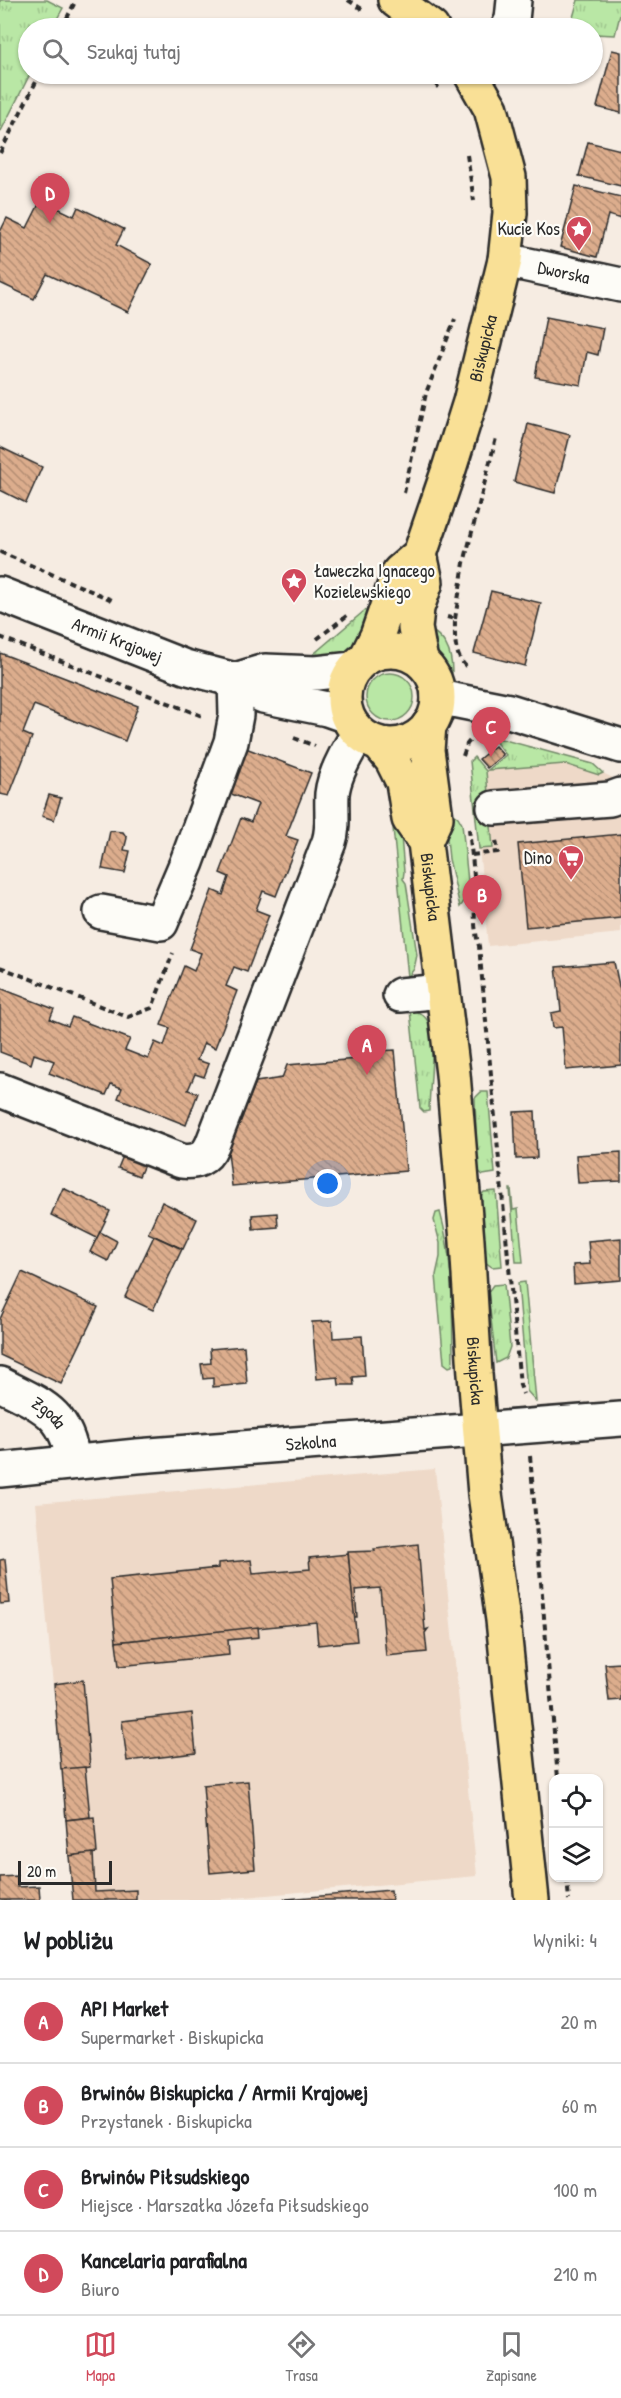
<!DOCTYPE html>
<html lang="pl">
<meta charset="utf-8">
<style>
body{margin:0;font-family:"Patrick Hand",sans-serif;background:#f6f6f6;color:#202124}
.controls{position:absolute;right:18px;bottom:18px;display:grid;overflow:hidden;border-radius:12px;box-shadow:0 2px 4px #0004}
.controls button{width:54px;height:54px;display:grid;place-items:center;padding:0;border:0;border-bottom:2px solid #e0e0e0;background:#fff;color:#202124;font:30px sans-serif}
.scale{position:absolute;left:18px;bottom:15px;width:94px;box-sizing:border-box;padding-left:6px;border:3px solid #2b2b2b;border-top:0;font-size:16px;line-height:21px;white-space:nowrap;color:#2b2b2b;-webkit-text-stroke:4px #fdfcf7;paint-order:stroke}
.you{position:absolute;left:328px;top:1184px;width:21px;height:21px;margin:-15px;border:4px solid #fff;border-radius:50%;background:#1a73e8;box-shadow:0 0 0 9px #1a73e833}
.badge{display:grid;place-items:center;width:39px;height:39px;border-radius:50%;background:#d1495b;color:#fff;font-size:20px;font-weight:700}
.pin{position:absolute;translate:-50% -50px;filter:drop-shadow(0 2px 3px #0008)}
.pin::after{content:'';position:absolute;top:32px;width:21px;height:18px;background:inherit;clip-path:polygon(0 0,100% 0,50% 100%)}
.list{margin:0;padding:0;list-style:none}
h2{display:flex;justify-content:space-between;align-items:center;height:78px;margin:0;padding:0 24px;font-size:26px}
h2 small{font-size:20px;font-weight:400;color:#757577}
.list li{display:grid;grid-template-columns:39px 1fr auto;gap:18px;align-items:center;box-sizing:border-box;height:84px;padding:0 24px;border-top:2px solid #e0e0e0}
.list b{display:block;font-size:22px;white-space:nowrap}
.list p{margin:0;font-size:20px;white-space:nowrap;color:#757577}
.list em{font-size:20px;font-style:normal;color:#757577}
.icon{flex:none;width:33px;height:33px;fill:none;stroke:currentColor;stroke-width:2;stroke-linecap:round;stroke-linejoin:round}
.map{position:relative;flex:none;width:621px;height:1900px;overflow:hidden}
.search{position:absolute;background:#fff;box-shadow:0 2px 4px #0004;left:18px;right:18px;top:18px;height:66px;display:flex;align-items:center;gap:15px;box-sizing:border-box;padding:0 21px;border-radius:33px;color:#757577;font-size:22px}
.sheet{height:414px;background:#fff}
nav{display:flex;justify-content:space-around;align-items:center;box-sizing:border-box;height:84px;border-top:2px solid #e0e0e0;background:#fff;font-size:16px;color:#757577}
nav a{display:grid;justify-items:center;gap:3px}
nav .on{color:#d1495b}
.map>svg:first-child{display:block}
</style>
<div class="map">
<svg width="621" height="1900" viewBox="0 0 621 1900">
<defs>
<pattern id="grass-tufts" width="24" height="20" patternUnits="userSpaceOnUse" patternTransform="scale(1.5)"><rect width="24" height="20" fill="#b9e7a5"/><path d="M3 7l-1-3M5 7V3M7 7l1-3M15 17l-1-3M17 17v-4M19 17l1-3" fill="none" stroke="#9fc68e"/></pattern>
<pattern id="building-back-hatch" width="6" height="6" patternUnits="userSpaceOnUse" patternTransform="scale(1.5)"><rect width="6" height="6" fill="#dcad8d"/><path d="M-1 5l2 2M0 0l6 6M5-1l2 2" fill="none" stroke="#b38d73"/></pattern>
</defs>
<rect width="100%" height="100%" fill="#f6ece2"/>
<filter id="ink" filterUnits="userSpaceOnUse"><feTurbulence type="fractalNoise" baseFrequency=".0167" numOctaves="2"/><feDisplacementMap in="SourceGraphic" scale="12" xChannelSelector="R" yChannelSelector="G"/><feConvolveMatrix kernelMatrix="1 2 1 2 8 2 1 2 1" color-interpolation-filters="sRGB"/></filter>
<g filter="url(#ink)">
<g fill="#eed9c8">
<path d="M562,761L603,773L621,782V933L488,946L473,780L486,769Z"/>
<path d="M435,1469L477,1876L212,1900H73L36,1503Z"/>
</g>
<g fill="url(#grass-tufts)" stroke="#728968" stroke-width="1.5">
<path d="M0,0H47L63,8L52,28H28L30,74L0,133Z"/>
<path d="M578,0H621V11L615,35L593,34L592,28H570Z"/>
<path d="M370,606C355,652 360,656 309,658Z"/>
<path d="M426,627C445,637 452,651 452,672L432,649Z"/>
<path d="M497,738L593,764L603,773L599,775L565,764L488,770L506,755L494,740Z"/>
<path d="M474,757L486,771L493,848L479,849L470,761Z"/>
<path d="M410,1010C418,1011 425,1015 429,1023C436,1040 429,1090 429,1111L424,1112L420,1108Z"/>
<path d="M481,1092H488L495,1173L483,1175L477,1170L475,1098Z"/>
<path d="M510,1189H511L513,1210L518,1209L523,1262H516Z"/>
<path d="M496,1191L502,1266L492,1267L485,1262L484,1225L481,1222L479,1198L484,1192Z"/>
<path d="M440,1212C454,1261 452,1310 453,1360L452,1366L449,1367L444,1363L436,1275L440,1257V1243L434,1220L436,1213Z"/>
<path d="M525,1282L536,1401L527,1391L518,1283Z"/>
<path d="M504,1284L510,1347L506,1358L496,1363L488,1292L493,1285Z"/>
</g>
<g fill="#b9e7a5" stroke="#728968" stroke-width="1.5">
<circle cx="390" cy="697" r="24"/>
<path d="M444,807L458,817L462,824L469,891L466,899L460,907L449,859Z"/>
<path d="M399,812L404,872L403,879L406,883L417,955L414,969L408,977L392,818Z"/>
</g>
<g fill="url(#building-back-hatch)" stroke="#2b2b2b" stroke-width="1.5">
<path d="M612,50L621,52V113L597,107Z"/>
<path d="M588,142L621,150V186L579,176Z"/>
<path d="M576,186L621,197V219L608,215L597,257L560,247Z"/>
<path d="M41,200L74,216L78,207L124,229L116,245L152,264L128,312L47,274L34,299L0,283V232L7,218L27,228Z"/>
<path d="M546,317L603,328L598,355L587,352L581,385L535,377Z"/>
<path d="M528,424L570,435L555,493L514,482Z"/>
<path d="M0,447L42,467L26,503L0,490Z"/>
<path d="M491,591L541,603L525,666L474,653Z"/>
<path d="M0,653L138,706L125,741L34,705L23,733L32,737L9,796L0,794Z"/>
<path d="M495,746L503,755L487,768L479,759Z"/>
<path d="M243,747L311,773L286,836L298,840L276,896L263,891L256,910L269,915L247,972L234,967L226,986L237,991L215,1048L204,1043L197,1060L209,1064L204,1077L195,1074L188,1090L198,1093L186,1125L118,1098L122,1088L111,1084L106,1095L49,1073L54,1061L34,1054L31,1064L0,1052V988L54,1009L50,1019L68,1026L72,1017L130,1039L125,1050L148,1059L155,1042L164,1046L170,1028L161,1025L184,966L194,971L201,953L190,949L212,890L223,895L229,877L220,873L241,818L251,822L258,804L226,792Z"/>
<path d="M49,795L61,798L54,820L42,816Z"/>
<path d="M110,831L123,832L127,838L124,850L130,851L125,873L102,869Z"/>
<path d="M621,834V918L526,927L518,844Z"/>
<path d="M614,962L621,995V1065L566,1070L562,1027L553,1028L551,1013L561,1011L556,967Z"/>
<path d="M395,1050L406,1171L232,1186L228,1152L256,1082L282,1078L287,1065L380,1057L378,1051Z"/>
<path d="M535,1111L537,1158L516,1159L514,1112Z"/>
<path d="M621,1152V1181L578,1183L576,1155Z"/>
<path d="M123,1156L144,1165L139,1176L118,1168Z"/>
<path d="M63,1188L110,1211L97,1238L51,1215Z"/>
<path d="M162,1202L197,1219L183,1249L148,1233Z"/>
<path d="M277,1213L278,1227L253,1229L252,1215Z"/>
<path d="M100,1232L117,1241L108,1261L90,1252Z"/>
<path d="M154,1236L182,1249L153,1310L125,1297Z"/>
<path d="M621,1238V1280L574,1284L573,1265L590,1264L588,1241Z"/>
<path d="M22,1272L98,1307L61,1384L0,1355V1319Z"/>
<path d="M332,1321L333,1338L362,1336L365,1376L353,1377L354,1385H339L338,1377L317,1379L312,1322Z"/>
<path d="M244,1346L247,1384L213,1387V1378L203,1379L201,1364L211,1363L210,1349Z"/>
<path d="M418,1544L425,1630L428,1629L425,1633L427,1652L386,1656L380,1588L355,1590L357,1617H354L348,1552L375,1551L374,1549Z"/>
<path d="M348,1554L357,1641L318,1645L316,1622L116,1642L110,1579L218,1568V1563L251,1560L253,1574L310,1569L309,1558Z"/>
<path d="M5,1559L9,1603L0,1604V1560Z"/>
<path d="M258,1627L259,1637L228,1640L229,1655L119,1666L116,1642Z"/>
<path d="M621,1663V1700L609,1701L605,1664Z"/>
<path d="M83,1680L90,1767L61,1770L54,1684Z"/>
<path d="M192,1713L196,1753L127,1761L122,1721Z"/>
<path d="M85,1767L90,1817L66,1820L62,1769Z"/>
<path d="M248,1781L255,1869L210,1873L203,1785Z"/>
<path d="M94,1817L97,1853L69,1856L66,1820Z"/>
<path d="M93,1853L95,1892L136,1890V1900H73L69,1856Z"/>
<path d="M17,1876V1887L39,1886L40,1900H0V1877Z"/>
<path d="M391,1890L392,1900H286L285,1899Z"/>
</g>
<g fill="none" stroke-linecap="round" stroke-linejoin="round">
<g stroke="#2b2b2b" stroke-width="38">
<g id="minor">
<path d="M508,28L512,20L514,0"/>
<path id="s1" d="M505,260L621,285"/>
<path id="s2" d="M0,594L185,667L235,680L263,696L327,709L347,716"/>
<path d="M235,680L265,671L316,673L353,669"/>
<path d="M438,697L509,711L621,746"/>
<path d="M494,808L610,799L621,795"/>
<path d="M101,912L161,923L187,862L231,742L236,715L235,680"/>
<path d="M400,995L442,991"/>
<path d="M0,1090L181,1161C195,1163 206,1159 212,1145L329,842C334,827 331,810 332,794C334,774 348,750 359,733"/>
<path id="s3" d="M0,1384C41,1405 67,1412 73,1462"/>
<path id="s4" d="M0,1470L137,1456L621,1419"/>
</g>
</g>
<g stroke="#2b2b2b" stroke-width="38">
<g id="major">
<path d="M395,0L432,28"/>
<path d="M420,554L426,582L417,608L415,628L421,661"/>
<circle cx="391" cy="698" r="47"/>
<path id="s5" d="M367,656L377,636L399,572L420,554L448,472L470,402L505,260L510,213L509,177L491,109L471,74"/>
<path id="s6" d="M379,744L392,760L403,782L409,819L425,842L453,1074L467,1241L475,1374L485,1494L503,1620L532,1900"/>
<path d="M425,842L436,818L427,750L429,725"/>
</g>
</g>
<g stroke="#2b2b2b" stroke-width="4" stroke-dasharray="6 4.5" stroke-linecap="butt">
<path d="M348,0L365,11"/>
<path d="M62,28L76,0"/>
<path d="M429,74L440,90"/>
<path d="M0,153L40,74"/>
<path d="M467,155L474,201"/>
<path d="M404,493L426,393L455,319"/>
<path d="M0,552L112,600"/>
<path d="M447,617L455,619C455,636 453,656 468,668"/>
<path d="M455,619L464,563L496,438"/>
<path d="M0,637L202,716"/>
<path d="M317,639L349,614"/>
<path d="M294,738L315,746"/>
<path d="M463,756L467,744L473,737"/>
<path d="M469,829C471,849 474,870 475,890C475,910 473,927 479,946L520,1385L523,1394"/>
<path d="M472,855L498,852L496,840"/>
<path d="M0,967L128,1017L152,1008L173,953"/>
<path d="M530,1456L558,1778"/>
<path d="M567,1878L569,1900"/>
</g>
<use href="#minor" stroke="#fdfcf7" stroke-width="33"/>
<use href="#major" stroke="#f9e096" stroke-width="33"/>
</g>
</g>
<defs>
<g id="sight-pin" transform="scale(1.35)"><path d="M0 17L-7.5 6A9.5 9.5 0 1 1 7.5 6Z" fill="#d1495b" stroke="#fdfcf7"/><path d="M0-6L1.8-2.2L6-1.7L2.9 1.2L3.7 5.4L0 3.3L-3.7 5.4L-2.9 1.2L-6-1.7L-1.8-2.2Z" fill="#fff"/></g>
<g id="supermarket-pin" transform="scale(1.35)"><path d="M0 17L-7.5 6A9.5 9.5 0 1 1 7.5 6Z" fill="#d1495b" stroke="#fdfcf7"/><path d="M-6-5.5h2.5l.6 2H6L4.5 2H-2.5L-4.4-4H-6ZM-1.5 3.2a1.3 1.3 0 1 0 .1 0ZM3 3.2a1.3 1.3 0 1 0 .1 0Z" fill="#fff"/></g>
</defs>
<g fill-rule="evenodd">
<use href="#sight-pin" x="579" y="229"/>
<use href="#sight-pin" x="294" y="581"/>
<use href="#supermarket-pin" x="571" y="858"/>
</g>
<g text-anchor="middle" stroke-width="4.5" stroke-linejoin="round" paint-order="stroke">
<g font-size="18" fill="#2b2b2b" stroke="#fdfcf7" text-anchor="end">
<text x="560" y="235">Kucie Kos</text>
<text x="314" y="577" text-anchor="start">Ławeczka Ignacego<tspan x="314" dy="21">Kozielewskiego</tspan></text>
<text x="552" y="864">Dino</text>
</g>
<g font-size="18" fill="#2b2b2b" stroke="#fdfcf7">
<text dy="6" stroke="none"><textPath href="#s1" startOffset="60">Dworska</textPath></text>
<text dy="6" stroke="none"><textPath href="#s5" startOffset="333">Biskupicka</textPath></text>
<text dy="6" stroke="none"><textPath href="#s2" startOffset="126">Armii Krajowej</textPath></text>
<text dy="6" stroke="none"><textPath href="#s6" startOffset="156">Biskupicka</textPath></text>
<text dy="6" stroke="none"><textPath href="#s6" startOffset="642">Biskupicka</textPath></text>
<text dy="6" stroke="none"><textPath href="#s3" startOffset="57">Zgoda</textPath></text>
<text dy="6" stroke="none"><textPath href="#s4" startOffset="312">Szkolna</textPath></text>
</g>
</g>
</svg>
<div class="controls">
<button><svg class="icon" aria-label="locate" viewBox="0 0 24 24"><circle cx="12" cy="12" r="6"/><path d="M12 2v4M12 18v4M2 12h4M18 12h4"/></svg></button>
<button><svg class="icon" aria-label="layers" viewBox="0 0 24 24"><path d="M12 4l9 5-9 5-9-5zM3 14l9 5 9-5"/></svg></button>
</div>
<div class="scale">20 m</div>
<div class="you"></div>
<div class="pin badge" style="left:367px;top:1075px">A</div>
<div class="pin badge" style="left:482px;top:925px">B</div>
<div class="pin badge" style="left:491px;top:757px">C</div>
<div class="pin badge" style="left:50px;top:223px">D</div>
<div class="search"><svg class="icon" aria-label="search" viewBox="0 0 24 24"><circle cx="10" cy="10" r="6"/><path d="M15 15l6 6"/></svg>Szukaj tutaj</div>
</div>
<section class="sheet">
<h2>W pobliżu<small>Wyniki: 4</small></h2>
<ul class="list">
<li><span class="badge">A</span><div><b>API Market</b><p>Supermarket · Biskupicka</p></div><em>20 m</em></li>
<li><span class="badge">B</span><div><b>Brwinów Biskupicka / Armii Krajowej</b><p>Przystanek · Biskupicka</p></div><em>60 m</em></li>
<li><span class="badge">C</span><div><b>Brwinów Piłsudskiego</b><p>Miejsce · Marszałka Józefa Piłsudskiego</p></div><em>100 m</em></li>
<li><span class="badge">D</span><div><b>Kancelaria parafialna</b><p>Biuro</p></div><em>210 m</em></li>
</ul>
</section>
<nav>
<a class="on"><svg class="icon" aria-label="map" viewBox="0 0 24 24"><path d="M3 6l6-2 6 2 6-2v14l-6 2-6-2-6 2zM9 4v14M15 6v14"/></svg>Mapa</a>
<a><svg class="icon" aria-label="directions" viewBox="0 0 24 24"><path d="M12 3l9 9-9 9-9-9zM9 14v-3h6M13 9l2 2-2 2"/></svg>Trasa</a>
<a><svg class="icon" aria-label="saved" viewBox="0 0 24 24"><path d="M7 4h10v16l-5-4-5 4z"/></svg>Zapisane</a>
</nav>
